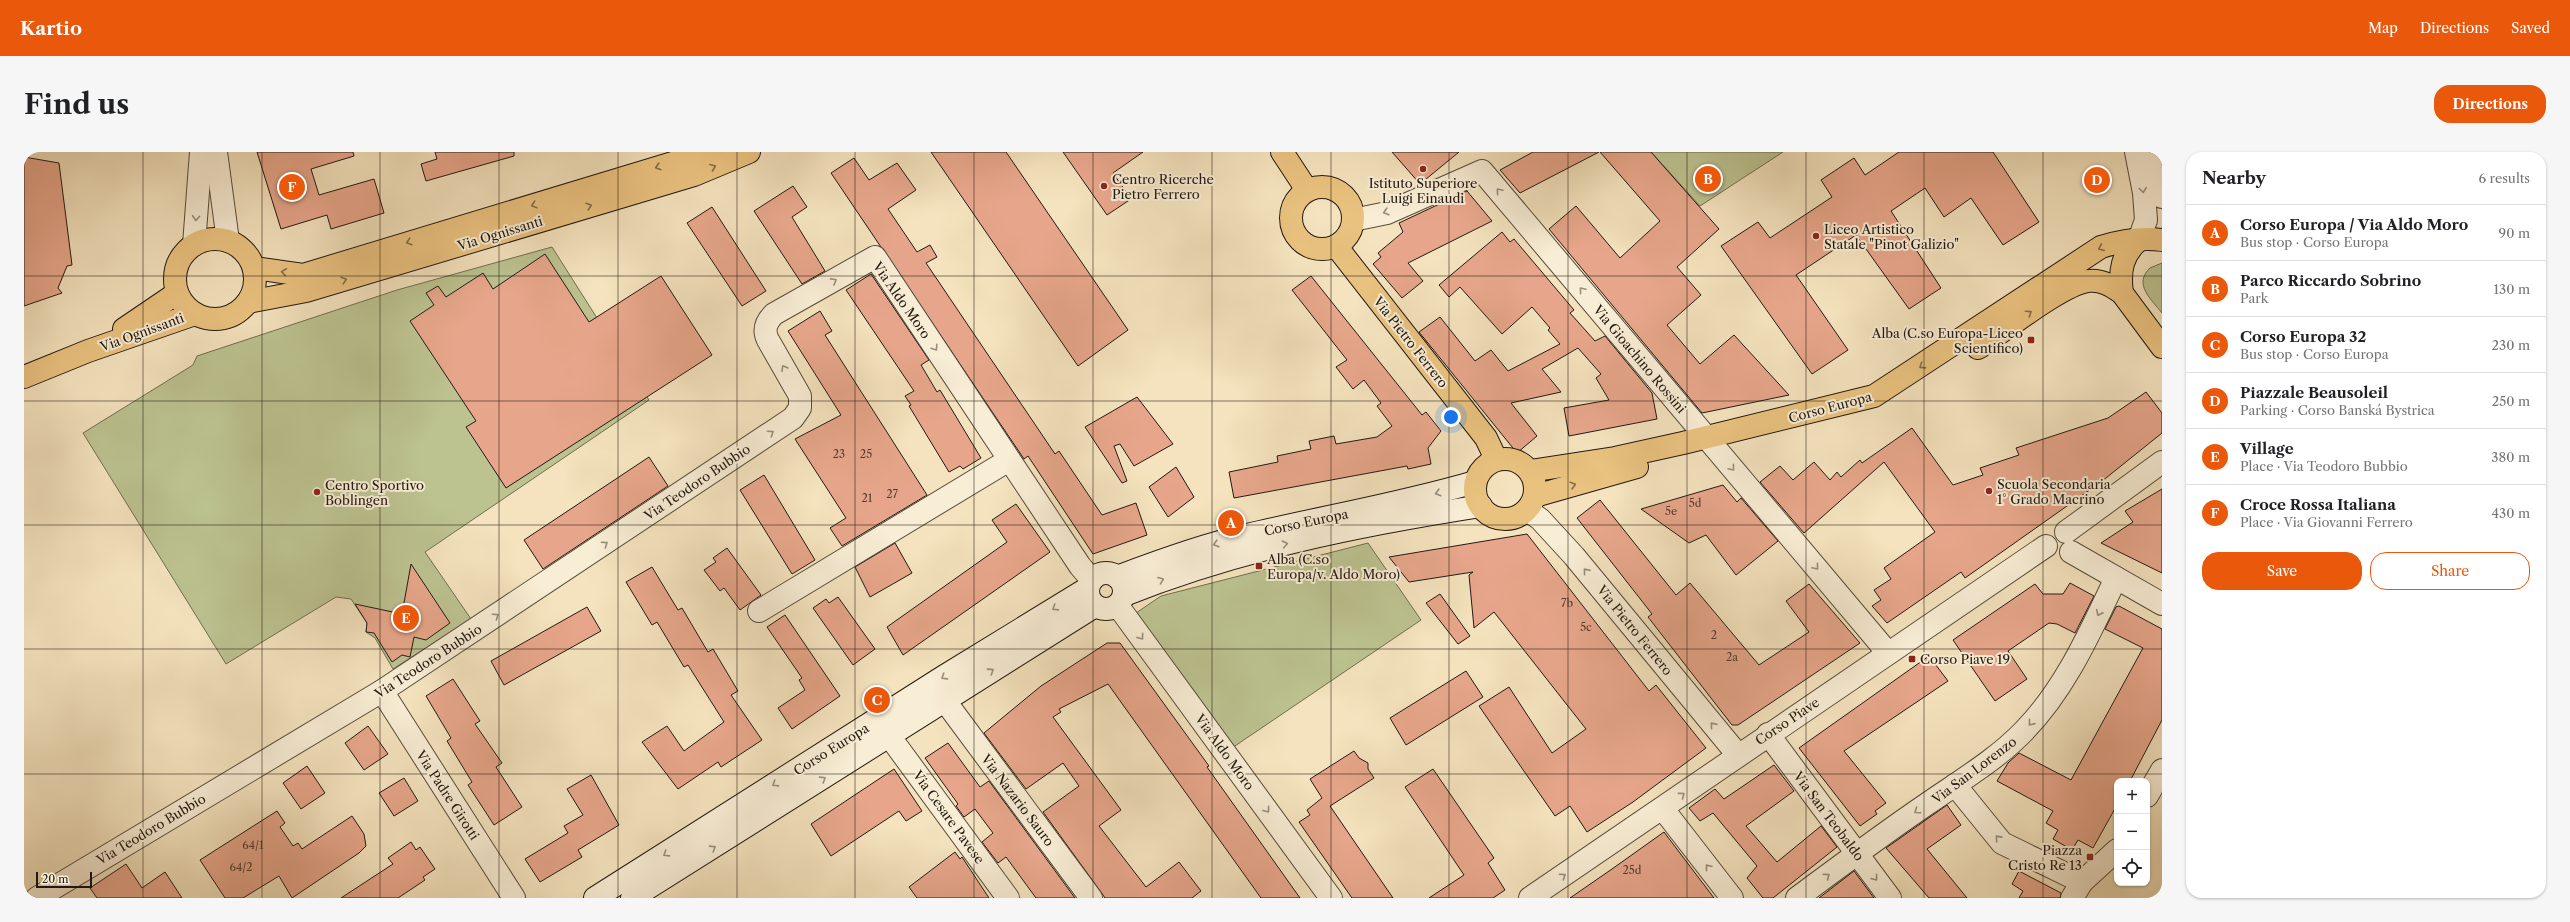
<!DOCTYPE html>
<meta charset="utf-8">
<style>
body{margin:0;font-family:"Libre Caslon Text",serif;background:#f6f6f6;color:#202124}
.controls{position:absolute;right:12px;bottom:12px;display:grid;overflow:hidden;border-radius:8px;box-shadow:0 1px 3px #0004}
.controls button{width:36px;height:36px;display:grid;place-items:center;padding:0;border:0;border-bottom:1px solid #e0e0e0;background:#fff;color:#202124;font:20px sans-serif}
.scale{position:absolute;left:12px;bottom:10px;width:56px;box-sizing:border-box;padding-left:4px;border:2px solid #221911;border-top:0;font-size:11px;line-height:14px;white-space:nowrap;color:#221911;-webkit-text-stroke:3px #f8edd5;paint-order:stroke}
.you{position:absolute;left:1427px;top:265px;width:14px;height:14px;margin:-10px;border:3px solid #fff;border-radius:50%;background:#1a73e8;box-shadow:0 0 0 6px #1a73e833}
.badge{display:grid;place-items:center;width:26px;height:26px;border-radius:50%;background:#ea580c;color:#fff;font-size:13px;font-weight:700}
.pin{position:absolute;translate:-50% -50%;border:2px solid #fff;box-shadow:0 1px 4px #0006}
.list{margin:0;padding:0;list-style:none}
h2{display:flex;justify-content:space-between;align-items:center;height:52px;margin:0;padding:0 16px;font-size:17px}
h2 small{font-size:13px;font-weight:400;color:#757577}
.list li{display:grid;grid-template-columns:26px 1fr auto;gap:12px;align-items:center;box-sizing:border-box;height:56px;padding:0 16px;border-top:1px solid #e0e0e0}
.list b{display:block;font-size:15px;white-space:nowrap}
.list p{margin:0;font-size:13px;white-space:nowrap;color:#757577}
.list em{font-size:13px;font-style:normal;color:#757577}
.actions{display:flex;gap:8px;padding:12px 16px}
.actions a{flex:1;padding:9px 0;border:1px solid #ea580c;border-radius:16px;text-align:center;font-size:14px;color:#ea580c}
.actions .main{background:#ea580c;color:#fff}
.icon{flex:none;width:22px;height:22px;fill:none;stroke:currentColor;stroke-width:2;stroke-linecap:round;stroke-linejoin:round}
.map{position:relative;flex:none;width:2138px;height:746px;overflow:hidden;border-radius:16px}
header{display:flex;align-items:center;gap:24px;box-sizing:border-box;height:56px;padding:0 20px;background:#ea580c;color:#fff}
header strong{font-size:19px}
nav{display:flex;gap:22px;margin-inline-start:auto;font-size:14px}
.intro{display:flex;align-items:center;justify-content:space-between;box-sizing:border-box;height:96px;padding:0 24px}
h1{margin:0;font-size:28px}
.button{padding:10px 18px;border-radius:16px;background:#ea580c;color:#fff;font-size:14px;font-weight:700}
main{display:flex;gap:24px;padding:0 24px}
aside{flex:1;background:#fff;border-radius:16px;box-shadow:0 1px 3px #0004}
.map>svg:first-child{display:block}
</style>
<header>
<strong>Kartio</strong>
<nav><a>Map</a><a>Directions</a><a>Saved</a></nav>
</header>
<div class="intro"><h1>Find us</h1><a class="button">Directions</a></div>
<main>
<div class="map">
<svg width="2138" height="746" viewBox="0 0 2138 746">
<rect width="100%" height="100%" fill="#f4e3be"/>
<filter id="stains"><feTurbulence type="fractalNoise" baseFrequency=".005" numOctaves="4"/><feColorMatrix values="0 0 0 0 .2 0 0 0 0 .09 0 0 0 0 .02 0 0 0 .5 -.17"/></filter>
<radialGradient id="worn" r=".72"><stop offset=".6" stop-color="#630" stop-opacity="0"/><stop offset="1" stop-color="#630" stop-opacity=".3"/></radialGradient>
<g fill="#bcc391" stroke="#6f6e51">
<path d="M1627,0H1759L1676,54Z"/>
<path d="M528,95L625,248L401,400L447,467L369,517L351,486L342,480L343,471L327,447L312,445L202,512L59,281L169,213L173,204L373,138Z"/>
<path d="M2138,111V161C2127,147 2109,132 2126,116Z"/>
<path d="M1344,391L1397,468L1205,598L1112,461L1137,444Z"/>
</g>
<g fill="#e7a68b" stroke="#221911">
<path d="M233,0H329L330,4L287,17L295,43L350,27L360,61L307,77L303,63L257,77Z"/>
<path d="M411,0H490V4L402,29L397,12L413,7Z"/>
<path d="M907,0H982L1104,178L1054,214Z"/>
<path d="M1039,0H1119L1089,21L1107,47L1083,63Z"/>
<path d="M1368,0H1435L1396,32Z"/>
<path d="M1509,0H1575L1496,41L1476,18Z"/>
<path d="M1576,0H1627L1695,77L1653,115L1677,143L1643,173L1676,212L1710,183L1765,243L1678,261L1525,77L1552,54L1596,106L1636,69Z"/>
<path d="M1875,0H1969L2015,70L1979,93L1947,46L1920,65L1901,36L1867,59L1917,136L1885,157L1832,83L1772,123L1824,198L1788,222L1697,94L1734,70L1746,86L1808,45L1797,28L1830,6L1841,23Z"/>
<path d="M0,5L35,11L48,113L43,114L34,136L38,141L0,154Z"/>
<path d="M830,6L845,28L873,11L892,38L864,57L893,100L906,93L913,105L902,111L1031,302L1035,299L1078,363L1112,351L1123,383L1069,402L1004,304L1000,307L807,21Z"/>
<path d="M769,34L783,55L768,65L801,119L778,132L730,59Z"/>
<path d="M1443,39L1468,69L1384,111L1399,129L1378,146L1349,112L1357,105L1354,101L1379,80L1375,71Z"/>
<path d="M688,55L742,139L718,154L663,71Z"/>
<path d="M1478,80L1486,90L1490,87L1550,158L1546,161L1571,189L1581,184L1628,241L1633,267L1545,284L1540,256L1585,248L1572,226L1577,222L1554,196L1518,217L1537,240L1487,251L1513,284L1493,301L1395,180L1416,165L1451,209L1467,198L1484,219L1536,192L1524,178L1526,176L1508,155L1478,182L1436,135L1425,145L1415,133Z"/>
<path d="M521,102L565,170L637,124L688,203L482,336L442,275L452,269L386,169L410,153L402,141L414,134L422,145L459,121L469,137Z"/>
<path d="M847,122L905,208L897,213L913,240L916,238L957,306L939,317L936,314L925,320L885,254L887,253L881,244L890,239L822,138Z"/>
<path d="M1287,124L1398,263L1402,260L1417,279L1404,296L1407,312L1384,317L1383,314L1210,346L1205,320L1254,310L1253,304L1287,297L1285,289L1310,284L1312,292L1353,285L1368,274L1353,254L1357,251L1340,228L1329,237L1312,215L1323,208L1268,138Z"/>
<path d="M796,159L808,179L801,183L903,343L818,394L806,376L822,366L771,287L817,263L764,179Z"/>
<path d="M2122,240L2138,261V281L2077,330L1941,426L1937,420L1863,471L1848,454L1857,448L1850,438L1867,427L1860,416L1911,380L1860,310L1780,381L1736,330L1756,314L1769,328L1790,310L1806,328L1813,320L1817,325L1836,308L1838,311L1888,276L1929,333L1959,323L1956,316L1995,303L1992,296L2084,266Z"/>
<path d="M1113,245L1149,292L1110,314L1096,292L1090,294L1103,329L1098,331L1061,275Z"/>
<path d="M625,305L644,334L519,417L500,388Z"/>
<path d="M1152,315L1170,345L1144,365L1125,335Z"/>
<path d="M740,323L791,408L768,422L716,338Z"/>
<path d="M1699,333L1713,350L1717,346L1754,389L1712,423L1682,383L1665,391L1617,357Z"/>
<path d="M2138,337V421L2077,391L2109,370L2101,359Z"/>
<path d="M1576,348L1652,443L1666,431L1735,513L1785,480L1762,449L1785,432L1836,491L1714,573H1708L1624,465L1628,462L1553,366Z"/>
<path d="M992,352L1026,400L879,503L863,475L983,390L968,368Z"/>
<path d="M1503,382L1625,539L1632,533L1682,596L1609,650L1563,680L1546,654L1531,664L1455,554L1485,535L1528,601L1562,577L1470,460L1450,476L1445,423L1449,420L1385,430L1365,405Z"/>
<path d="M871,391L888,421L846,445L831,415Z"/>
<path d="M703,396L737,443L716,458L700,436L696,439L680,418L692,410L689,406Z"/>
<path d="M387,412L426,471L402,488L390,485L386,505L378,503L368,510L350,481L342,480L343,471L331,452L378,462Z"/>
<path d="M628,415L654,458L658,456L684,500L689,497L714,539L707,543L738,588L697,615L694,610L654,637L618,590L643,574L660,599L700,570L664,513L660,515L633,470L628,473L602,430Z"/>
<path d="M2046,431L2070,444L2051,481L2033,472L2025,471L1984,499L2003,527L1971,549L1929,488L2011,432L2019,442H2039Z"/>
<path d="M1416,442L1446,484L1434,492L1402,451Z"/>
<path d="M814,445L851,497L829,513L789,456L802,447L805,451Z"/>
<path d="M2095,454L2138,477V568L2106,629H2093V653L2069,696L2054,688L2048,698L2029,687L2034,678L2022,671L2029,659L1973,629L1984,611L1995,601L2047,628L2119,496L2081,477L2092,455Z"/>
<path d="M563,455L577,479L480,533L467,509Z"/>
<path d="M761,463L816,544L768,577L754,556L781,538L775,528L778,526L743,475Z"/>
<path d="M1083,491H1096L1185,614L1183,615L1276,746H1237L1084,532L1035,557L1037,560L1029,565L1097,658L1075,674L1122,735L1155,710L1177,739L1168,746H1081L1079,743L1019,660L1055,634L1039,611L1002,637L960,581L1017,534Z"/>
<path d="M1905,504L1924,529L1820,599L1862,651L1851,659L1853,662L1836,674L1775,596Z"/>
<path d="M1442,519L1459,545L1382,593L1366,566Z"/>
<path d="M429,527L456,569L451,572L478,611L472,615L498,655L470,673L444,633L448,630L423,589L427,586L402,544Z"/>
<path d="M344,574L364,602L340,618L321,591Z"/>
<path d="M924,591L956,635L965,629L1051,746H1012L982,705L974,711L958,690L969,681L951,657L940,665L932,654L934,652L901,606Z"/>
<path d="M1330,599L1335,606L1344,611V617L1350,626L1306,654L1369,746H1328L1275,670L1286,663L1283,658L1298,646L1286,627Z"/>
<path d="M1750,613L1770,639L1722,674L1753,710L1797,674L1813,695L1749,746H1739L1723,726L1733,714L1689,661L1676,669L1665,656L1691,637L1700,647Z"/>
<path d="M283,614L301,641L277,657L259,631Z"/>
<path d="M870,617L898,659L882,669L875,659L807,704L787,672Z"/>
<path d="M1409,617L1470,706L1464,711L1481,738L1469,746H1405L1440,723L1381,635Z"/>
<path d="M567,623L595,673L554,698L558,705L516,730L501,707L544,681L540,674L559,663L543,637Z"/>
<path d="M380,626L394,649L370,664L355,641Z"/>
<path d="M1923,653L1937,673L1903,697L1943,746H1905L1862,696Z"/>
<path d="M253,659L261,671L256,675L269,694L274,691L278,697L328,664L340,682L342,694L335,701L268,746L255,724L219,746H201L176,708Z"/>
<path d="M1640,680L1690,746H1546L1588,717Z"/>
<path d="M387,690L392,698L396,695L411,717L399,725L401,728L374,746H317L369,712L364,706Z"/>
<path d="M931,700L936,707L938,705L965,746H893L885,735Z"/>
<path d="M102,712L118,736L141,720L158,746H73L66,736Z"/>
<path d="M1830,719L1850,746H1795L1808,736Z"/>
<path d="M1995,719L2037,741L2036,746H1995L1999,739L1988,732Z"/>
</g>
<g fill="none" stroke-linecap="round" stroke-linejoin="round">
<g stroke="#564c3c" stroke-width="24">
<g id="street">
<path d="M192,0L204,89"/>
<path d="M2112,0L2120,41L2122,68L2115,88"/>
<path d="M2126,1L2138,45"/>
<path d="M1329,68L1363,61L1458,19L1864,501"/>
<path d="M170,93L177,0"/>
<path d="M1503,358L1516,367L1550,404L1714,603"/>
<path d="M2042,380L2138,310"/>
<path d="M2047,400L2138,452"/>
<path d="M1094,454L1307,746"/>
<path d="M735,459L985,308"/>
<path d="M358,539L490,746"/>
<path d="M921,549L1067,746"/>
<path d="M1744,582L1866,746"/>
<path d="M866,585L984,746"/>
<path d="M1931,633L1978,691L2058,730"/>
<path d="M2123,644L2138,618"/>
<path d="M1639,657L1708,746"/>
<path d="M13,746L358,539L769,266L776,256V244L744,188C739,178 742,170 750,162L851,105L1056,414L1068,428"/>
<path d="M1506,746L2022,394"/>
<path d="M1773,746C1816,714 1859,682 1903,652C1936,629 1972,608 2000,579C2042,536 2066,480 2092,426"/>
<path d="M2048,746L2058,730L2093,698"/>
</g>
</g>
<g stroke="#221911" stroke-width="24">
<g id="secondary">
<circle cx="1082" cy="439" r="18"/>
<path d="M1093,425C1135,409 1179,393 1223,383C1299,365 1376,352 1451,330"/>
<path d="M1100,443C1215,397 1336,373 1457,354"/>
<path d="M571,746L919,525L1064,436"/>
<path d="M608,746L1071,454"/>
</g>
</g>
<g stroke="#221911" stroke-width="24">
<g id="primary">
<path d="M1258,0L1283,38"/>
<circle cx="1298" cy="66" r="31"/>
<circle cx="191" cy="127" r="40"/>
<path d="M2115,88C2098,102 2095,119 2098,141L2138,195"/>
<path d="M1312,94L1462,286L1472,307"/>
<path d="M230,116L279,123L685,0"/>
<path d="M224,150L282,139L670,23L725,0"/>
<path d="M100,177L153,141"/>
<path d="M1954,196C1979,180 2038,132 2064,129C2077,127 2088,134 2098,141"/>
<path d="M0,225L64,199L171,162"/>
<circle cx="1481" cy="337" r="30"/>
<path d="M1506,319L1591,306L1659,291L1850,244L2077,95C2096,89 2118,85 2138,88"/>
<path d="M1511,344L1613,315"/>
</g>
</g>
<use href="#street" stroke="#f8edd5" stroke-width="22"/>
<use href="#secondary" stroke="#f8edd5" stroke-width="22"/>
<use href="#primary" stroke="#eac27f" stroke-width="22"/>
</g>
<defs><path id="oneway-chevron" d="M-2-3.5L2.5 0L-2 3.5" fill="none" stroke-width="1.6" stroke-linecap="round" stroke-linejoin="round"/></defs>
<g stroke="#866e48">
<use href="#oneway-chevron" transform="translate(634 15) rotate(163)"/>
<use href="#oneway-chevron" transform="translate(689 15) rotate(-22)"/>
<use href="#oneway-chevron" transform="translate(510 53) rotate(163)"/>
<use href="#oneway-chevron" transform="translate(565 54) rotate(-17)"/>
<use href="#oneway-chevron" transform="translate(385 90) rotate(163)"/>
<use href="#oneway-chevron" transform="translate(2077 96) rotate(157)"/>
<use href="#oneway-chevron" transform="translate(260 120) rotate(-172)"/>
<use href="#oneway-chevron" transform="translate(320 128) rotate(-17)"/>
<use href="#oneway-chevron" transform="translate(2005 161) rotate(-34)"/>
<use href="#oneway-chevron" transform="translate(1898 214) rotate(147)"/>
<use href="#oneway-chevron" transform="translate(1549 333) rotate(-16)"/>
</g>
<g stroke="#988e7d">
<use href="#oneway-chevron" transform="translate(2119 38) rotate(82)"/>
<use href="#oneway-chevron" transform="translate(1475 39) rotate(-130)"/>
<use href="#oneway-chevron" transform="translate(1362 60) rotate(163)"/>
<use href="#oneway-chevron" transform="translate(172 66) rotate(94)"/>
<use href="#oneway-chevron" transform="translate(810 129) rotate(-29)"/>
<use href="#oneway-chevron" transform="translate(1558 138) rotate(-130)"/>
<use href="#oneway-chevron" transform="translate(911 196) rotate(56)"/>
<use href="#oneway-chevron" transform="translate(760 216) rotate(-120)"/>
<use href="#oneway-chevron" transform="translate(747 281) rotate(-34)"/>
<use href="#oneway-chevron" transform="translate(1708 316) rotate(50)"/>
<use href="#oneway-chevron" transform="translate(1414 341) rotate(164)"/>
<use href="#oneway-chevron" transform="translate(581 392) rotate(-34)"/>
<use href="#oneway-chevron" transform="translate(1192 392) rotate(164)"/>
<use href="#oneway-chevron" transform="translate(1261 392) rotate(-12)"/>
<use href="#oneway-chevron" transform="translate(1792 415) rotate(50)"/>
<use href="#oneway-chevron" transform="translate(1562 419) rotate(-129)"/>
<use href="#oneway-chevron" transform="translate(1137 428) rotate(-21)"/>
<use href="#oneway-chevron" transform="translate(1031 456) rotate(148)"/>
<use href="#oneway-chevron" transform="translate(2075 461) rotate(116)"/>
<use href="#oneway-chevron" transform="translate(472 464) rotate(-34)"/>
<use href="#oneway-chevron" transform="translate(1117 485) rotate(54)"/>
<use href="#oneway-chevron" transform="translate(967 519) rotate(-33)"/>
<use href="#oneway-chevron" transform="translate(920 525) rotate(148)"/>
<use href="#oneway-chevron" transform="translate(2007 571) rotate(129)"/>
<use href="#oneway-chevron" transform="translate(1689 573) rotate(-129)"/>
<use href="#oneway-chevron" transform="translate(799 627) rotate(-32)"/>
<use href="#oneway-chevron" transform="translate(751 632) rotate(148)"/>
<use href="#oneway-chevron" transform="translate(1658 643) rotate(-36)"/>
<use href="#oneway-chevron" transform="translate(1243 658) rotate(54)"/>
<use href="#oneway-chevron" transform="translate(1893 659) rotate(145)"/>
<use href="#oneway-chevron" transform="translate(1974 686) rotate(-132)"/>
<use href="#oneway-chevron" transform="translate(689 696) rotate(-32)"/>
<use href="#oneway-chevron" transform="translate(642 702) rotate(148)"/>
<use href="#oneway-chevron" transform="translate(1684 715) rotate(-128)"/>
<use href="#oneway-chevron" transform="translate(1539 724) rotate(-34)"/>
<use href="#oneway-chevron" transform="translate(1803 724) rotate(-37)"/>
<use href="#oneway-chevron" transform="translate(1851 726) rotate(53)"/>
</g>
<path fill="none" stroke="#221911" stroke-width="1" stroke-opacity="0.55" d="M119,0V746M238,0V746M356,0V746M475,0V746M594,0V746M713,0V746M831,0V746M950,0V746M1069,0V746M1188,0V746M1307,0V746M1425,0V746M1544,0V746M1663,0V746M1782,0V746M1900,0V746M2019,0V746M0,124H2138M0,249H2138M0,373H2138M0,497H2138M0,622H2138"/>
<g fill="#8f2418" stroke="#f8edd5" stroke-width="1.5">
<circle cx="1399" cy="17" r="4"/>
<circle cx="1080" cy="34" r="4"/>
<circle cx="1792" cy="84" r="4"/>
<rect x="2003" y="184" width="8" height="8" rx="2"/>
<circle cx="1965" cy="339" r="4"/>
<circle cx="293" cy="340" r="4"/>
<rect x="1231" y="410" width="8" height="8" rx="2"/>
<rect x="1884" y="503" width="8" height="8" rx="2"/>
<rect x="2062" y="701" width="8" height="8" rx="2"/>
</g>
<g text-anchor="middle" stroke-width="4" stroke-linejoin="round" paint-order="stroke">
<g font-size="11" fill="#533c30">
<text x="815" y="306">23</text>
<text x="842" y="306">25</text>
<text x="868" y="346">27</text>
<text x="843" y="350">21</text>
<text x="1671" y="355">5d</text>
<text x="1647" y="363">5e</text>
<text x="1543" y="455">7b</text>
<text x="1562" y="479">5c</text>
<text x="1690" y="487">2</text>
<text x="1708" y="509">2a</text>
<text x="229" y="697">64/1</text>
<text x="217" y="719">64/2</text>
<text x="1608" y="722">25d</text>
</g>
<g font-size="13" fill="#221911" stroke="#f8edd5" text-anchor="start">
<text x="1088" y="32">Centro Ricerche<tspan x="1088" dy="15">Pietro Ferrero</tspan></text>
<text x="1399" y="36" text-anchor="middle">Istituto Superiore<tspan x="1399" dy="15">Luigi Einaudi</tspan></text>
<text x="1800" y="82">Liceo Artistico<tspan x="1800" dy="15">Statale "Pinot Galizio"</tspan></text>
<text x="1999" y="186" text-anchor="end">Alba (C.so Europa-Liceo<tspan x="1999" dy="15">Scientifico)</tspan></text>
<text x="1973" y="337">Scuola Secondaria<tspan x="1973" dy="15">1° Grado Macrino</tspan></text>
<text x="301" y="338">Centro Sportivo<tspan x="301" dy="15">Boblingen</tspan></text>
<text x="1243" y="412">Alba (C.so<tspan x="1243" dy="15">Europa/v. Aldo Moro)</tspan></text>
<text x="1896" y="512">Corso Piave 19</text>
<text x="2058" y="703" text-anchor="end">Piazza<tspan x="2058" dy="15">Cristo Re 13</tspan></text>
</g>
<g font-size="13" fill="#221911" stroke="#f8edd5">
<text transform="translate(476 81) rotate(-17)" y="5">Via Ognissanti</text>
<text transform="translate(878 148) rotate(55)" y="5">Via Aldo Moro</text>
<text transform="translate(118 180) rotate(-20)" y="5">Via Ognissanti</text>
<text transform="translate(1387 190) rotate(52)" y="5">Via Pietro Ferrero</text>
<text transform="translate(1616 207) rotate(50)" y="5">Via Gioachino Rossini</text>
<text transform="translate(1806 255) rotate(-15)" y="5">Corso Europa</text>
<text transform="translate(673 330) rotate(-34)" y="5">Via Teodoro Bubbio</text>
<text transform="translate(1282 370) rotate(-12)" y="5">Corso Europa</text>
<text transform="translate(1611 478) rotate(51)" y="5">Via Pietro Ferrero</text>
<text transform="translate(404 509) rotate(-33)" y="5">Via Teodoro Bubbio</text>
<text transform="translate(1763 569) rotate(-34)" y="5">Corso Piave</text>
<text transform="translate(807 597) rotate(-32)" y="5">Corso Europa</text>
<text transform="translate(1201 600) rotate(54)" y="5">Via Aldo Moro</text>
<text transform="translate(1950 618) rotate(-37)" y="5">Via San Lorenzo</text>
<text transform="translate(424 643) rotate(57)" y="5">Via Padre Girotti</text>
<text transform="translate(994 648) rotate(53)" y="5">Via Nazario Sauro</text>
<text transform="translate(1805 664) rotate(53)" y="5">Via San Teobaldo</text>
<text transform="translate(925 665) rotate(54)" y="5">Via Cesare Pavese</text>
<text transform="translate(127 677) rotate(-31)" y="5">Via Teodoro Bubbio</text>
</g>
</g>
<rect width="100%" height="100%" filter="url(#stains)"/>
<rect width="100%" height="100%" fill="url(#worn)"/>
</svg>
<div class="controls">
<button>+</button>
<button>−</button>
<button><svg class="icon" aria-label="locate" viewBox="0 0 24 24"><circle cx="12" cy="12" r="6"/><path d="M12 2v4M12 18v4M2 12h4M18 12h4"/></svg></button>
</div>
<div class="scale">20 m</div>
<div class="you"></div>
<div class="pin badge" style="left:1207px;top:371px">A</div>
<div class="pin badge" style="left:1684px;top:27px">B</div>
<div class="pin badge" style="left:853px;top:548px">C</div>
<div class="pin badge" style="left:2073px;top:28px">D</div>
<div class="pin badge" style="left:382px;top:466px">E</div>
<div class="pin badge" style="left:268px;top:35px">F</div>
</div>
<aside>
<h2>Nearby<small>6 results</small></h2>
<ul class="list">
<li><span class="badge">A</span><div><b>Corso Europa / Via Aldo Moro</b><p>Bus stop · Corso Europa</p></div><em>90 m</em></li>
<li><span class="badge">B</span><div><b>Parco Riccardo Sobrino</b><p>Park</p></div><em>130 m</em></li>
<li><span class="badge">C</span><div><b>Corso Europa 32</b><p>Bus stop · Corso Europa</p></div><em>230 m</em></li>
<li><span class="badge">D</span><div><b>Piazzale Beausoleil</b><p>Parking · Corso Banská Bystrica</p></div><em>250 m</em></li>
<li><span class="badge">E</span><div><b>Village</b><p>Place · Via Teodoro Bubbio</p></div><em>380 m</em></li>
<li><span class="badge">F</span><div><b>Croce Rossa Italiana</b><p>Place · Via Giovanni Ferrero</p></div><em>430 m</em></li>
</ul>
<div class="actions"><a class="main">Save</a><a>Share</a></div>
</aside>
</main>
